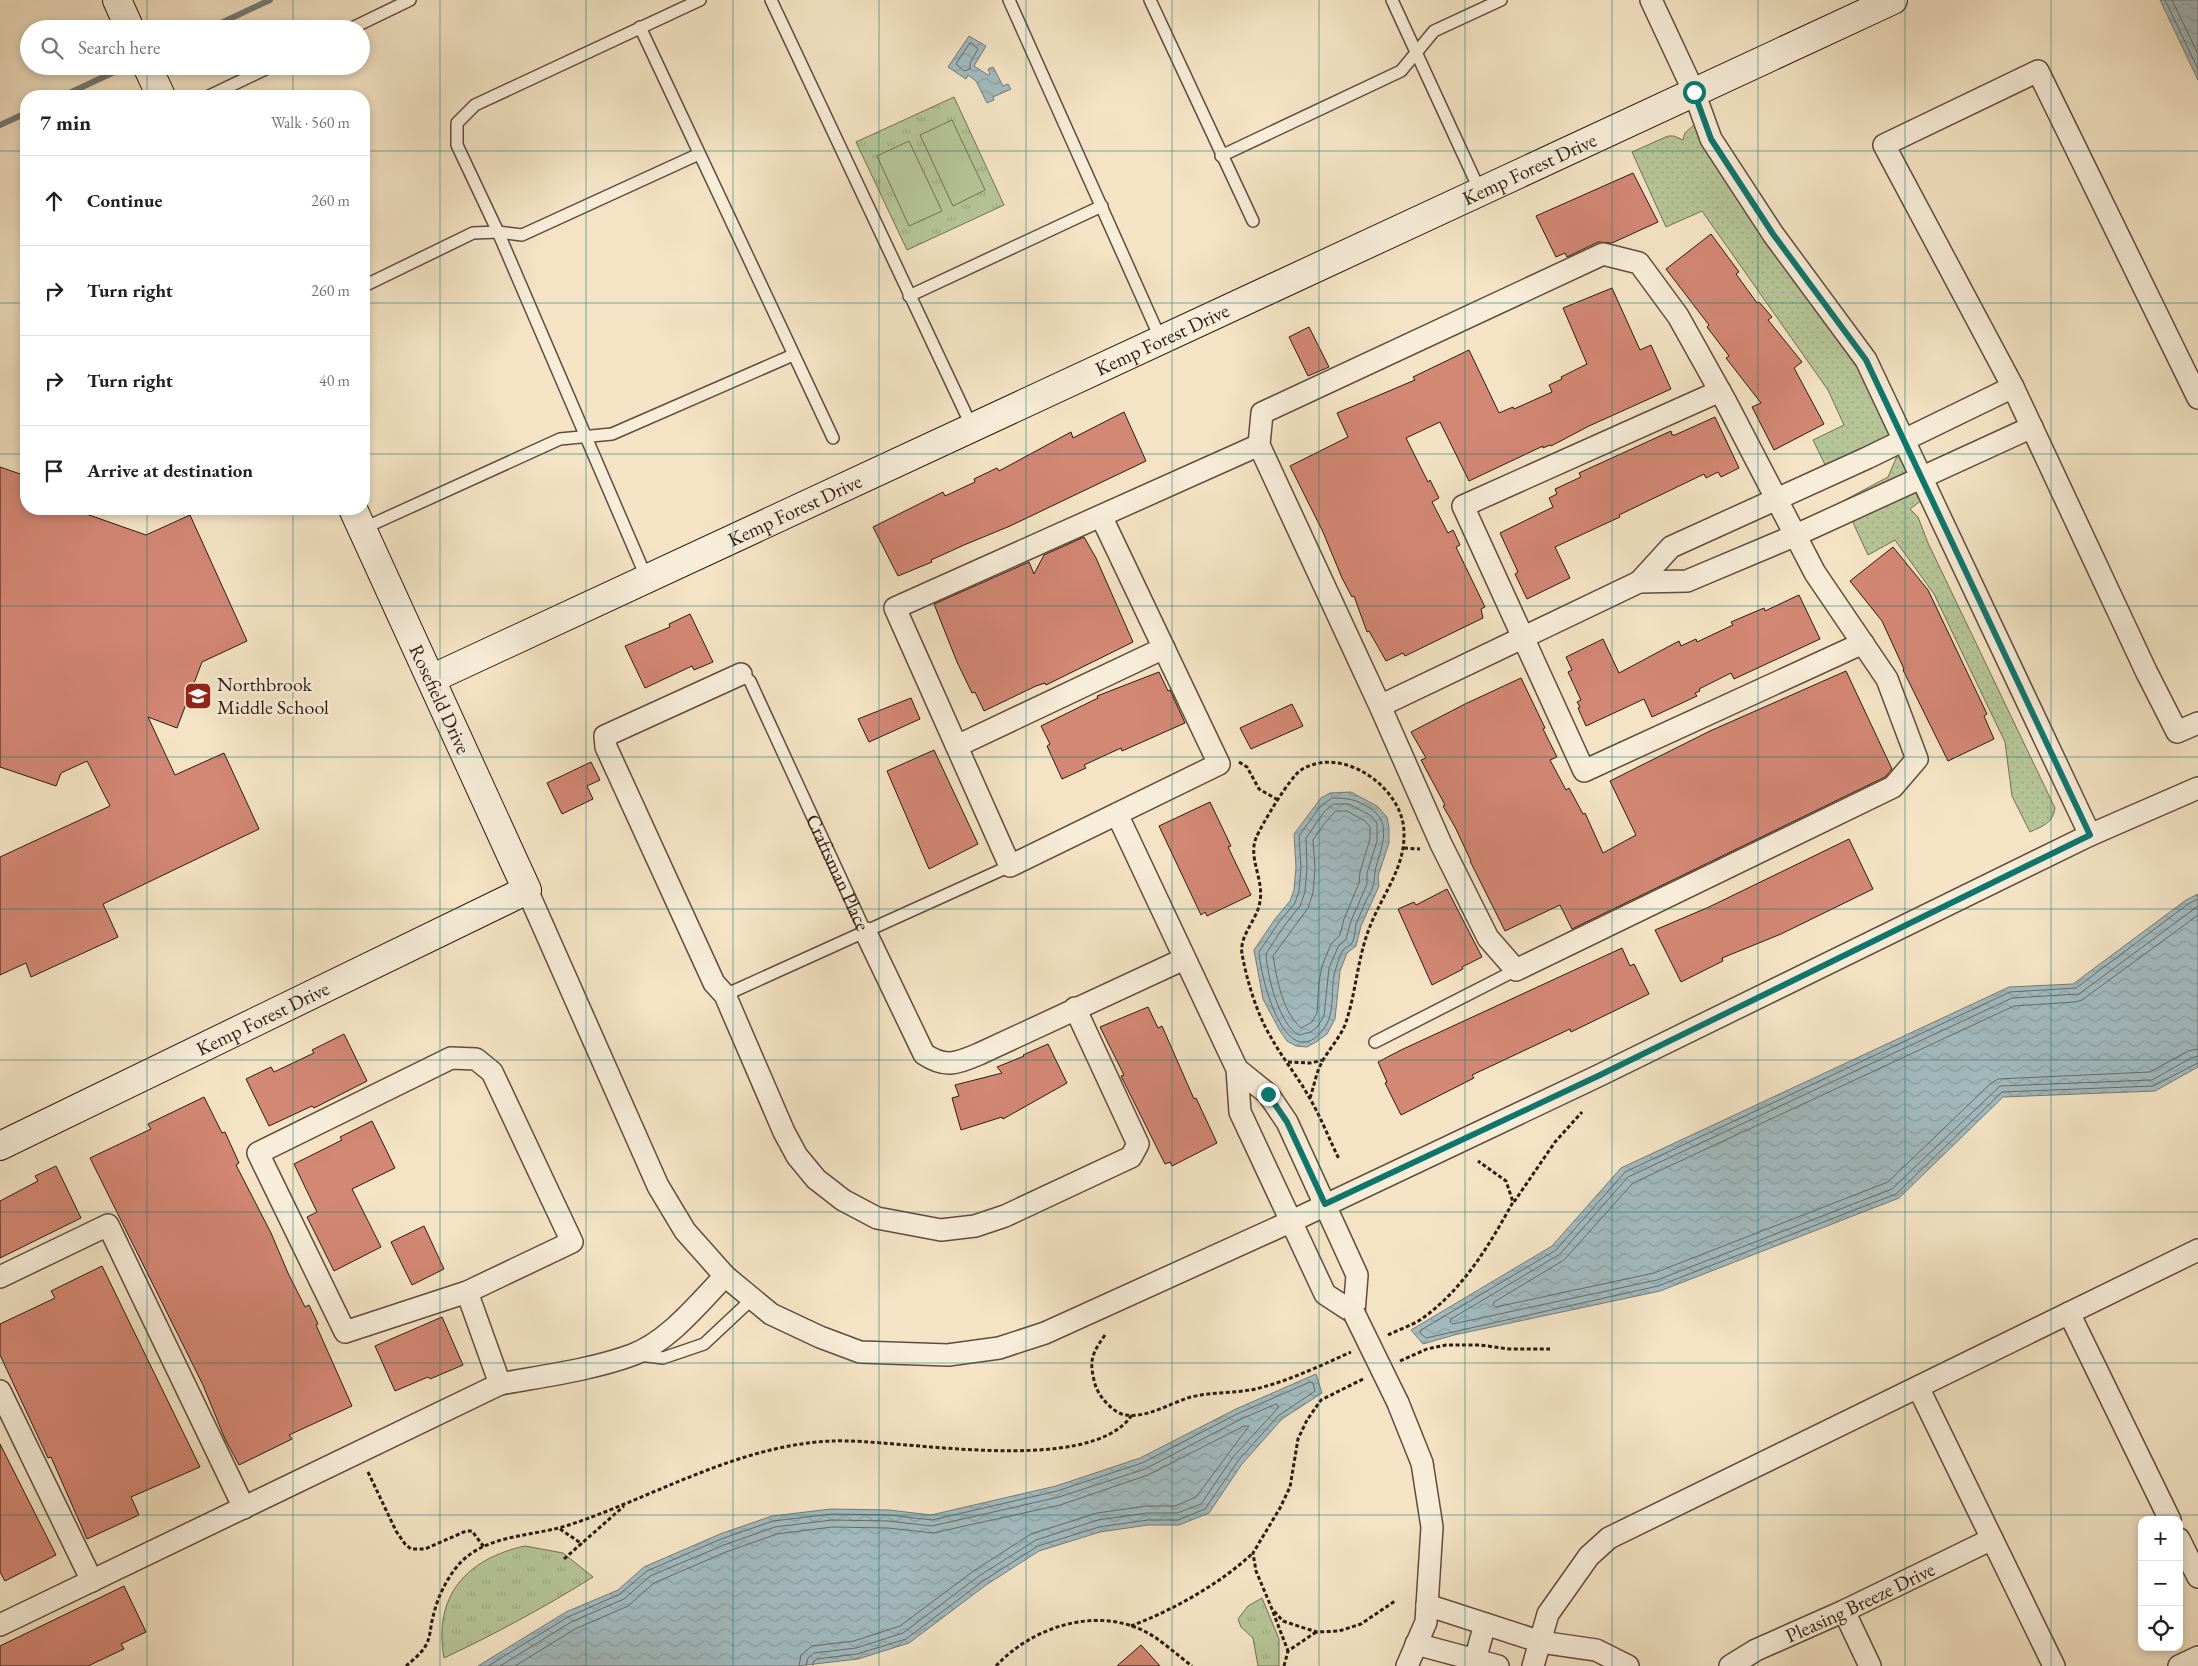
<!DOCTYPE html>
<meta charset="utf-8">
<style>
body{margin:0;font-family:"EB Garamond",serif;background:#f2f2f2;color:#202124}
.controls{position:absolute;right:15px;bottom:15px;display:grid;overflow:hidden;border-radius:10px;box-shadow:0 2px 8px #0003}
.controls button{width:45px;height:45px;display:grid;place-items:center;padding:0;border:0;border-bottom:1px solid #e0e0e0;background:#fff;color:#202124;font:25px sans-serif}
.stop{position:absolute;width:15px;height:15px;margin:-11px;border:4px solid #0f766e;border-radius:50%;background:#fff}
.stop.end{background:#0f766e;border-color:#fff;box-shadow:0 1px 5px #0008}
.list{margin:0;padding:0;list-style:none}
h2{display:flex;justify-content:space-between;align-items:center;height:65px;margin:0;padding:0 20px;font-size:21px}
h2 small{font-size:16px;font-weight:400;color:#757577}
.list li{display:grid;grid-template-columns:32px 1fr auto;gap:15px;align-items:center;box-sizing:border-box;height:90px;padding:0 20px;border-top:1px solid #e0e0e0}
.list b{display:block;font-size:19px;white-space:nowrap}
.list em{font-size:16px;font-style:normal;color:#757577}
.icon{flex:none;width:28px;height:28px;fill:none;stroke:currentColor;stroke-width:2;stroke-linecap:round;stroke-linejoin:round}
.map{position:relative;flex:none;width:2198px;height:1666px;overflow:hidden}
.search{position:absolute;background:#fff;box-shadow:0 2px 8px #0003;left:20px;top:20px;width:350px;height:55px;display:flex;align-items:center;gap:12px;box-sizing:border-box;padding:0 18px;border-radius:28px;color:#757577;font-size:19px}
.panel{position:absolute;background:#fff;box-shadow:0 2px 8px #0003;left:20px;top:90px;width:350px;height:425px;border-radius:20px}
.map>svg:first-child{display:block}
</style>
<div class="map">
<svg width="2198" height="1666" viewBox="0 0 2198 1666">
<defs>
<pattern id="grass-dots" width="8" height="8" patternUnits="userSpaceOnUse" patternTransform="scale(1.25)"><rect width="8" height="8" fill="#b6c598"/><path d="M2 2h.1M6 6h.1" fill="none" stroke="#9da982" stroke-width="1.8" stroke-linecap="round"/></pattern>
<pattern id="park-tufts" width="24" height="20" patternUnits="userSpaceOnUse" patternTransform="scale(1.25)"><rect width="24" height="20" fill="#b6c598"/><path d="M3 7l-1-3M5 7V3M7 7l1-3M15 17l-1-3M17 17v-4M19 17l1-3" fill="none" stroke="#9da982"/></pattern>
<pattern id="water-waves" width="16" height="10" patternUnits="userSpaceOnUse" patternTransform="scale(1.25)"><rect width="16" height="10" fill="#a2bbc0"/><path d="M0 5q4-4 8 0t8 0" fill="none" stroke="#8ca0a4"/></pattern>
</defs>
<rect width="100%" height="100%" fill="#f4e4c5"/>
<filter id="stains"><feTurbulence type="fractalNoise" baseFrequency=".004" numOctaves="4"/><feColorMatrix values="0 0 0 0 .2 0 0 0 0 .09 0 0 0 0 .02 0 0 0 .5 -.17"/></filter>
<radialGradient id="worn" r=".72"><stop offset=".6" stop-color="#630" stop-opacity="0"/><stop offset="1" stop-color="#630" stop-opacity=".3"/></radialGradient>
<path fill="url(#grass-dots)" stroke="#727054" d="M1703,117L1866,360L1930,494L1910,509L1918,517L1928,543L2055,808C2053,823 2043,826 2030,832L2012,796L2005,742L1934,594L1895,540L1868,555L1843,501L1888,477L1904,440L1830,475L1813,440L1844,425L1828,390L1702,211L1666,227L1632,152L1668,136H1674L1683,140L1685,133Z"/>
<g fill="url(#park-tufts)" stroke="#727054">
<path d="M954,97L1004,205L907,250L856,142Z"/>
<path d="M525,1546L563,1553L593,1577C545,1607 495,1634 444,1658C433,1596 466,1559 525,1546Z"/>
<path d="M1262,1598L1279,1639V1666H1258L1253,1638L1241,1627L1238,1619L1248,1606Z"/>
</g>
<g fill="#b6c598" stroke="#727054">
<path d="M952,120L985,190L953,206L920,135Z"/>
<path d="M909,141L942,211L909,226L877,156Z"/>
</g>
<g fill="url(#water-waves)" stroke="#747b7a">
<path d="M2160,0H2198V80Z"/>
<path d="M969,36L986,46L974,66L988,75L990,74L988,69L993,67L1003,86L1008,84L1011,89L993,97L994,100L987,103L976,81L968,75L966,79L948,67Z"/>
<path d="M1351,792L1377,806L1387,817L1389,827V843L1378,876L1379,886L1361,926L1356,946L1347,953L1340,971L1335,1019L1327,1034L1316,1042L1307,1047L1296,1046L1287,1041L1280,1031L1263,999L1254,950L1275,919L1290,901L1294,890L1296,867L1294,834L1321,798L1330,793Z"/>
<path d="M2198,894V1067L2155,1091L2003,1097L1899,1198L1660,1291L1454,1335L1423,1344L1411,1330L1552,1246L1621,1168L2009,987L2073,984L2186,900Z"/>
<path d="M1316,1374L1322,1393L1282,1419L1242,1464L1209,1513L1179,1525H1148L1100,1532L1039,1551L986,1585L909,1643L858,1659L797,1666H478L566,1612L618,1590L644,1567L720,1534L772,1516L831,1509L889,1510L931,1515L1056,1486L1140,1458L1236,1409Z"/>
</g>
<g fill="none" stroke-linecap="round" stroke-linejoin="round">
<g stroke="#686a68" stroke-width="1">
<path d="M2165,0L2198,69"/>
<path d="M2172,0L2198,54"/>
<path d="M972,43L978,49L970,63V69L964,71L956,64L969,44Z"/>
<path d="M1332,798C1347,798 1355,799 1368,807C1393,821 1382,845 1376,867C1374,874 1375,880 1373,886C1372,892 1367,897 1365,903C1362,910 1359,917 1356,924C1355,930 1355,938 1352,943C1350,946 1346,947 1343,950C1340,955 1338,962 1336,968C1329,988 1337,1012 1323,1030C1285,1077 1260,975 1259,952L1279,922L1295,903L1299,891L1301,867L1299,836L1319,808Z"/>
<path d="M1334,804H1349L1370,815L1377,823V841L1367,873V884L1351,921L1346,939L1338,947L1329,968L1324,1016L1318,1026L1311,1032L1299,1035C1279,1025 1267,975 1266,954L1284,926L1300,906L1305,892L1307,868L1306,838L1324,812Z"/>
<path d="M1336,811H1347L1365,821L1370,827V839L1360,872L1359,883L1344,919L1340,935L1331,944L1322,966L1319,982L1317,1013L1312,1022L1301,1028C1282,1011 1277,979 1273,956L1308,908L1313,893L1315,868L1313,840L1324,824Z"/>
<path d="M2198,899L2188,904L2076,988L2010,992L1625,1172L1556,1250L1421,1330L1420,1333L1426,1338L1658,1286L1896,1194L2002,1092L2153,1086L2198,1063"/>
<path d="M2198,906L2079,994L2012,998L1628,1177L1560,1254L1451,1319L1450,1322L1453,1324L1657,1280L1892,1189L2000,1086L2152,1080L2191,1058L2198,1056"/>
<path d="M2198,915L2082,1000L2075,1002L2014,1006L1633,1183L1564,1260L1494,1302L1493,1305L1496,1307L1654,1273L1888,1182L1990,1084L1998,1079L2150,1072L2188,1051L2198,1049"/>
<path d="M488,1666L568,1617L620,1594L647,1571L721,1539L773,1521L832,1514L889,1515L932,1520L1057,1491L1142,1463L1239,1413L1310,1382L1313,1383L1315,1391L1278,1416L1238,1461L1205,1509L1178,1520H1148L1099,1527L1038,1546L983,1581L906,1639L857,1654L817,1659L813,1662V1666"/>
<path d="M500,1666L571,1622L624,1599L650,1576L724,1545L775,1527L832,1520L888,1521L932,1526L1059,1497L1145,1469L1241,1419L1276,1404L1278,1405V1408L1233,1457L1201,1504L1177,1513H1147L1098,1520L1036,1540L979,1576L903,1633L856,1648L814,1653L808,1658L806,1666"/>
<path d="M515,1666L575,1629L628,1606L654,1583L726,1552L777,1534L832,1527L888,1528L933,1533L1060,1505L1148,1475L1244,1426H1249L1196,1497L1175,1506H1147L1097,1513L1031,1534L975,1570L900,1626L854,1641L812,1646L801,1655L799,1666"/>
</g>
<g stroke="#747b7a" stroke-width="6">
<path d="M208,29L270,0"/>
<path d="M63,96L127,66"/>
<path d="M0,125L26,113"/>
</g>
</g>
<g fill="#d38775" stroke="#2e1a10">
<path d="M1633,173L1658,222L1612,243L1598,242L1567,257L1565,253L1556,257L1536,216Z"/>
<path d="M1711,234L1739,272L1736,274L1757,303L1759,302L1772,317L1768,320L1802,362L1794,368L1824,424L1774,450L1752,407L1761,403L1726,358L1729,356L1707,327L1709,325L1666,269Z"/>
<path d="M1612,288L1640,350L1651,345L1671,389L1589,426L1551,446L1550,445L1543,448V446L1469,481L1440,422L1406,438L1428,482L1430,480L1439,498L1432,502L1448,533L1453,530L1460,545L1456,547L1485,607L1481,609L1483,618L1405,656L1403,653L1386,661L1369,631L1367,632L1354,596L1352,597L1342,578L1323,532L1290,466L1348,437L1337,413L1415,380L1413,377L1469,350L1499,413L1513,407L1514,409L1552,392L1549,385L1562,379L1561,377L1587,364L1563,308Z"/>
<path d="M1309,327L1329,367L1308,376L1289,337Z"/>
<path d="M1124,412L1146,461L1010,526L964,545L931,560L932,562L898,576L873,527L943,492L945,496L975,482L974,479L997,468L999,471L1071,432L1073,438Z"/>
<path d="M1715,417L1739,468L1721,477L1718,472L1706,478L1704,474L1619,515L1620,517L1555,547L1570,578L1527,599L1515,574L1518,572L1500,533L1553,507L1549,498L1557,494L1555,489L1581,477L1579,473L1671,431L1672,435H1675Z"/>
<path d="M0,467L26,476V509H72L146,535L190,515L247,641L202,662L177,728L148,717L175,775L224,753L259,829L103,904L118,937L31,977L26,963L0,975V857L110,806L87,761L61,773L56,786L0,767Z"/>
<path d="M1084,537L1096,558L1133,642L1046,685L1045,683L1036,686L984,711L975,692L972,693L957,662L934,604L1029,562L1034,574L1044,555Z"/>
<path d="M1893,547L1928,590L1987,714L1984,716L1994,739L1948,761L1903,670L1904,669L1882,621L1850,581Z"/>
<path d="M1799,595L1820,639L1734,679L1731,673L1699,689L1700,691L1695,693L1697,696L1652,717L1644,699L1586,726L1578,708L1580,707L1577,702L1581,700L1568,672L1572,670L1566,657L1603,639L1619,673L1679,641L1681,646L1696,639L1697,642L1733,625L1731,622L1764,608L1765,611Z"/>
<path d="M690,614L713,662L694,670L692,666L645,688L625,646L670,627L669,624Z"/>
<path d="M1846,671L1892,769L1885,777L1572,929L1560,905L1505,931L1470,861H1471L1455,827L1443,806L1445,805L1421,760L1426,758L1411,732L1465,704L1521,678L1545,728L1543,729L1557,757L1550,760L1566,790L1569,788L1583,814L1585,813L1603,853L1636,835L1610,781L1710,731Z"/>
<path d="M1159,672L1168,691L1170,690L1185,723L1122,751L1121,748L1084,765L1086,768L1062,779L1047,746L1050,744L1041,726L1098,698L1097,696Z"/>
<path d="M911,698L920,719L869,742L858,719Z"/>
<path d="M1292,704L1303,726L1251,749L1240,728Z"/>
<path d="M934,750L978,844L929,869L887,771Z"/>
<path d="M591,762L600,780L587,786L593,799L562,814L547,783Z"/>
<path d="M1210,802L1231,846L1228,847L1251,895L1207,916L1205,912L1201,915L1159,826Z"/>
<path d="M1849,839L1873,889L1781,934L1722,958L1723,961L1681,982L1655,930L1709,907Z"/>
<path d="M1447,889L1482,957L1462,967L1463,969L1432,985L1398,909L1414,902L1416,905Z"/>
<path d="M1622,948L1630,966L1634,964L1649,994L1571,1032L1570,1029L1472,1075L1474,1078L1401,1115L1385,1083L1387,1082L1378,1062L1401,1050Z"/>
<path d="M1148,1007L1158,1028L1162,1026L1194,1099L1196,1098L1217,1143L1172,1166L1170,1162L1165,1164L1121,1076L1124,1075L1100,1027Z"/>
<path d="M344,1034L367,1081L314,1108L312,1106L269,1126L246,1079L271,1067L274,1072L314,1053L312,1050Z"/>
<path d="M1048,1044L1067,1083L1003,1119L1002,1117L961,1130L952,1098L959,1096L955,1085L1002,1073L997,1067L1024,1056L1023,1055Z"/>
<path d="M204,1097L222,1133L225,1132L239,1163L236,1165L271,1233L288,1273L305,1307L309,1305L318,1324L316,1325L352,1406L289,1435L292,1439L239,1465L225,1439L203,1385L90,1158L151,1129L148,1124Z"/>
<path d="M372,1121L395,1168L352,1189L381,1247L334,1271L307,1217L317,1212L294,1164L342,1140L340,1137Z"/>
<path d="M56,1166L81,1218L0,1258V1201L38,1181L35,1176Z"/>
<path d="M424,1226L444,1269L412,1285L391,1242Z"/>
<path d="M102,1266L200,1467L131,1497L139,1515L87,1539L51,1457L48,1458L0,1355V1324L55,1298L51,1291Z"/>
<path d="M442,1317L463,1365L430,1379L428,1377L395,1391L375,1346Z"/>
<path d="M0,1444L56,1555L5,1581L0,1572Z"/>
<path d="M124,1586L146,1632L121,1644L124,1649L88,1666H0V1646Z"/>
<path d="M1141,1645L1160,1666H1117Z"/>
</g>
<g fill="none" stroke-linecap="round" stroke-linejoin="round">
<g stroke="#604c3d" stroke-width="14">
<g id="lane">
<path d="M771,0L972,427"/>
<path d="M1009,0L1161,340"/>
<path d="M1150,0L1253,221"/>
<path d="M1392,0L1480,191"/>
<path d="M640,27L833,438"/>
<path d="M350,29L410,0"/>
<path d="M209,96L272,66"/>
<path d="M1221,156L1401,71L1434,31L1501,0"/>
<path d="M364,286L473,233L498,232L522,235L699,154"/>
<path d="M909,296L1102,206"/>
<path d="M362,529L560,439L612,434L793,355"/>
<path d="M647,579L498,232L457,145V123L475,105L700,0"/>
<path id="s1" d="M741,674L750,681L866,933"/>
<path d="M725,995L1010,866"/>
<path d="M1375,1042L1516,970"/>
<path d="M639,1355L663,1358L704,1344L752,1299"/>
</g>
</g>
<g stroke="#604c3d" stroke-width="24">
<g id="street">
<path d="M2013,387L1867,458L1671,547L1639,582L1687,581L1794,536L2032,427"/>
<path d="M1720,391L1463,506L1584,771L1863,643"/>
<path d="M2198,398L2038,71L1884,145L2013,387L2146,671L2177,732L2198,723"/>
<path d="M1101,516L1219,764L1010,866L895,608L1259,445"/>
<path d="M741,674L605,736L606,747L714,983L725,995L784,1132L797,1156L816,1179L843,1200L877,1218L941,1230L975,1226L1005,1216L1131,1157L1138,1144L1075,1008"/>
<path d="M1380,706L1441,844L1488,938L1516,970L1893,787L1917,759L1887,679L1815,573L1726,402L1678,316L1639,263L1603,254L1262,413L1259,445L1380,706L1639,582"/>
<path d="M957,746L1164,648"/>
<path d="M1117,814L1237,1069L1240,1112L1325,1294L1354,1313L1357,1275L1287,1122L1268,1094L1237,1069"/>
<path d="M2090,835L2198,788"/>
<path d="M527,890L658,1186L685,1231L725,1276L771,1314L820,1337L860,1352L948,1355L999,1348L1045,1333L1292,1221L1598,1076L2090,835L1866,360L1773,234L1711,139L1694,92L1651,0"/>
<path d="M866,933L924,1054C945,1068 956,1064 979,1054L1184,959"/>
<path d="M0,1277L108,1225L244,1508"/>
<path d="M467,1292L572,1242L492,1072L476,1059L451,1058L258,1153L345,1332L467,1292L500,1384"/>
<path d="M2069,1313L2170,1520"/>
<path d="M1918,1387L2054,1666"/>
<path d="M0,1391L92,1581"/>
<path d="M1398,1403L1422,1463L1432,1527L1426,1622L1407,1666"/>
<path d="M2179,1539L2198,1577"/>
<path d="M1427,1605L1541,1642L1596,1650L1628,1666"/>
<path d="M1844,1611L1870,1666"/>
<path d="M0,1625L500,1384C543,1376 591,1370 632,1355C668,1342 699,1303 725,1276"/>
<path d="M1416,1644L1498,1666"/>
<path d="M1475,1660L1485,1624"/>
<path d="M1533,1666L1548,1614L1589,1556L1609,1538L2198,1250"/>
<path id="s2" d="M1730,1666L1756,1650L1844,1611L1992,1539"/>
<path d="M2179,1666L2198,1657"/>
</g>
</g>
<g stroke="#2e1a10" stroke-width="30">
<g id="secondary">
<path d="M117,0L130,29"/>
<path d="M147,66L161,96"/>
<path id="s3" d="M431,679L1893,0"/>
<path id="s4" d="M0,1146L527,890L353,509"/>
</g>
</g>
<g stroke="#2e1a10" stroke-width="3" stroke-dasharray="4 2.5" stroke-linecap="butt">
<path d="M1239,762L1247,767L1259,789L1278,800"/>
<path d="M1404,848L1420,849"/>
<path d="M1288,1062L1310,1063L1323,1060"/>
<path d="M1310,1098C1314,1086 1316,1073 1322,1062C1329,1049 1339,1039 1345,1025C1356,994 1357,960 1369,929C1381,896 1405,869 1404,833C1404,788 1342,744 1301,770C1290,777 1262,824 1256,838C1248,858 1264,880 1260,901C1258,919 1239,935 1242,954C1247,981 1257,1015 1272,1039C1283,1059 1298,1077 1309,1097C1321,1117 1329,1139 1339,1159"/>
<path d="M1514,1202L1555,1142L1582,1112"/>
<path d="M1105,1335C1091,1355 1089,1361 1095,1384C1098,1396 1114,1414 1126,1415C1148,1418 1170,1403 1191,1397C1215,1391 1240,1394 1263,1387C1293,1379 1322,1365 1351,1352"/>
<path d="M1388,1335C1398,1330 1410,1326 1420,1320C1462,1291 1489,1246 1513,1202L1506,1181L1478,1161"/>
<path d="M1400,1361L1427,1349L1446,1345H1480L1509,1349H1550"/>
<path d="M1363,1379L1321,1400L1307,1420L1298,1439L1290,1487L1280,1508L1253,1553L1256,1571L1272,1609L1283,1621L1301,1627L1317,1632L1339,1631L1361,1624L1395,1601"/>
<path d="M368,1472L396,1531L405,1544L411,1549H425L466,1531H472L484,1547"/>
<path d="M560,1529L582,1544"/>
<path d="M564,1559L624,1506"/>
<path d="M1273,1612L1288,1651"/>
<path d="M1131,1626C1173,1610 1220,1584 1253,1553"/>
<path d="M406,1666C413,1660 422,1653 426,1645C431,1636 430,1627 433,1617C437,1598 447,1577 461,1562C490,1533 535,1537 572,1524C658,1495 739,1445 832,1441C899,1438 1089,1478 1132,1415"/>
<path d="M996,1666C1031,1628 1093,1607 1142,1630C1158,1637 1177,1655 1192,1666"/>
<path d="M1284,1666L1288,1651L1316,1632"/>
</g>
<use href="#lane" stroke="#f8edd9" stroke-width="11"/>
<use href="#street" stroke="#f8edd9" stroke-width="21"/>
<use href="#secondary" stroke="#f8edd9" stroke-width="28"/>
<g stroke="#604c3d" stroke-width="24" stroke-linecap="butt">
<path id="street-bridge" d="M1354,1313L1398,1403"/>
</g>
<use href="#street-bridge" stroke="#f8edd9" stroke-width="21"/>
</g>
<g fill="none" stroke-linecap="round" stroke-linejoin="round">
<path stroke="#0f766e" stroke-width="6" d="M1268,1094L1287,1122L1325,1204L1598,1076L2090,835L1866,360L1773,234L1711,139L1694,92"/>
</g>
<path fill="none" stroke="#0f766e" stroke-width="1" stroke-opacity="0.55" d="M147,0V29M293,0V29M440,0V1666M586,0V1666M733,0V1666M879,0V1666M1026,0V1666M1172,0V1666M1319,0V1666M1465,0V1666M1612,0V1666M1758,0V1666M1905,0V1666M2051,0V1666M147,66V96M293,66V96M0,151H26M364,151H2198M0,303H26M364,303H2198M0,454H26M364,454H2198M147,509V1666M293,509V1666M0,606H2198M0,757H2198M0,909H2198M0,1060H2198M0,1212H2198M0,1363H2198M0,1515H2198"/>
<defs>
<g id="school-square" transform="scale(1.4375)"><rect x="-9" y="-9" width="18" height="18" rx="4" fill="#8f2418" stroke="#f8edd9"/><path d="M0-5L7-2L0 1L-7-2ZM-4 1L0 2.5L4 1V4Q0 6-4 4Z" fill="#fff"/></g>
</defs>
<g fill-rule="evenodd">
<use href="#school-square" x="198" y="696"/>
</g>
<g text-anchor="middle" stroke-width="5" stroke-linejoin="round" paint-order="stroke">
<g font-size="20" fill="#2e1a10" stroke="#f8edd9">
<text dy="7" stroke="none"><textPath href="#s3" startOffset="1211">Kemp Forest Drive</textPath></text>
<text dy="7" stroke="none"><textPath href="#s3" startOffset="806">Kemp Forest Drive</textPath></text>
<text dy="7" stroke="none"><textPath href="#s3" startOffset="401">Kemp Forest Drive</textPath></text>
<text transform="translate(440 699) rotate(65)" y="7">Rosefield Drive</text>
<text dy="7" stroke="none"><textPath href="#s1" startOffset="222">Craftsman Place</textPath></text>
<text dy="7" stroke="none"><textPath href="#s4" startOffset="292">Kemp Forest Drive</textPath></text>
<text dy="7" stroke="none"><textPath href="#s2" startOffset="145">Pleasing Breeze Drive</textPath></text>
</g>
<g font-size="20" fill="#2e1a10" stroke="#f8edd9" text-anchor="start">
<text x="217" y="691">Northbrook<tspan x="217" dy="23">Middle School</tspan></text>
</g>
</g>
<rect width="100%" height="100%" filter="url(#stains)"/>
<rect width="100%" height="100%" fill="url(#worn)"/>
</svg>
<div class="controls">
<button>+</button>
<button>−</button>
<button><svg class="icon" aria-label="locate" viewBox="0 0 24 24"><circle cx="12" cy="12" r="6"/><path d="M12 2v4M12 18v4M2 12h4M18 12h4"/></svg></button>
</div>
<div class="stop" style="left:1694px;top:92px"></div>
<div class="stop end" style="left:1268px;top:1094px"></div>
<div class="search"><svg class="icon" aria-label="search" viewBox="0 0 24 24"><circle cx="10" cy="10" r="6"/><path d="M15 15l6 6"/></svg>Search here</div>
<section class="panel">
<h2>7 min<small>Walk · 560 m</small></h2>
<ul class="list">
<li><svg class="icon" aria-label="ahead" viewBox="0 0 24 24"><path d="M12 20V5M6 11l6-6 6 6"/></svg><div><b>Continue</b></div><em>260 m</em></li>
<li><svg class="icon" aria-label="right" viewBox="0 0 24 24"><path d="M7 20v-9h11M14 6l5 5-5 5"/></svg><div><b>Turn right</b></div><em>260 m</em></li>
<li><svg class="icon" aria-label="right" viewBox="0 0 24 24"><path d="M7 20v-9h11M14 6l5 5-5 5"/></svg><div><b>Turn right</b></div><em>40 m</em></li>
<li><svg class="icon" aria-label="arrive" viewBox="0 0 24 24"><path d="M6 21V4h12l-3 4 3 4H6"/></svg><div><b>Arrive at destination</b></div></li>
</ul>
</section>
</div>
